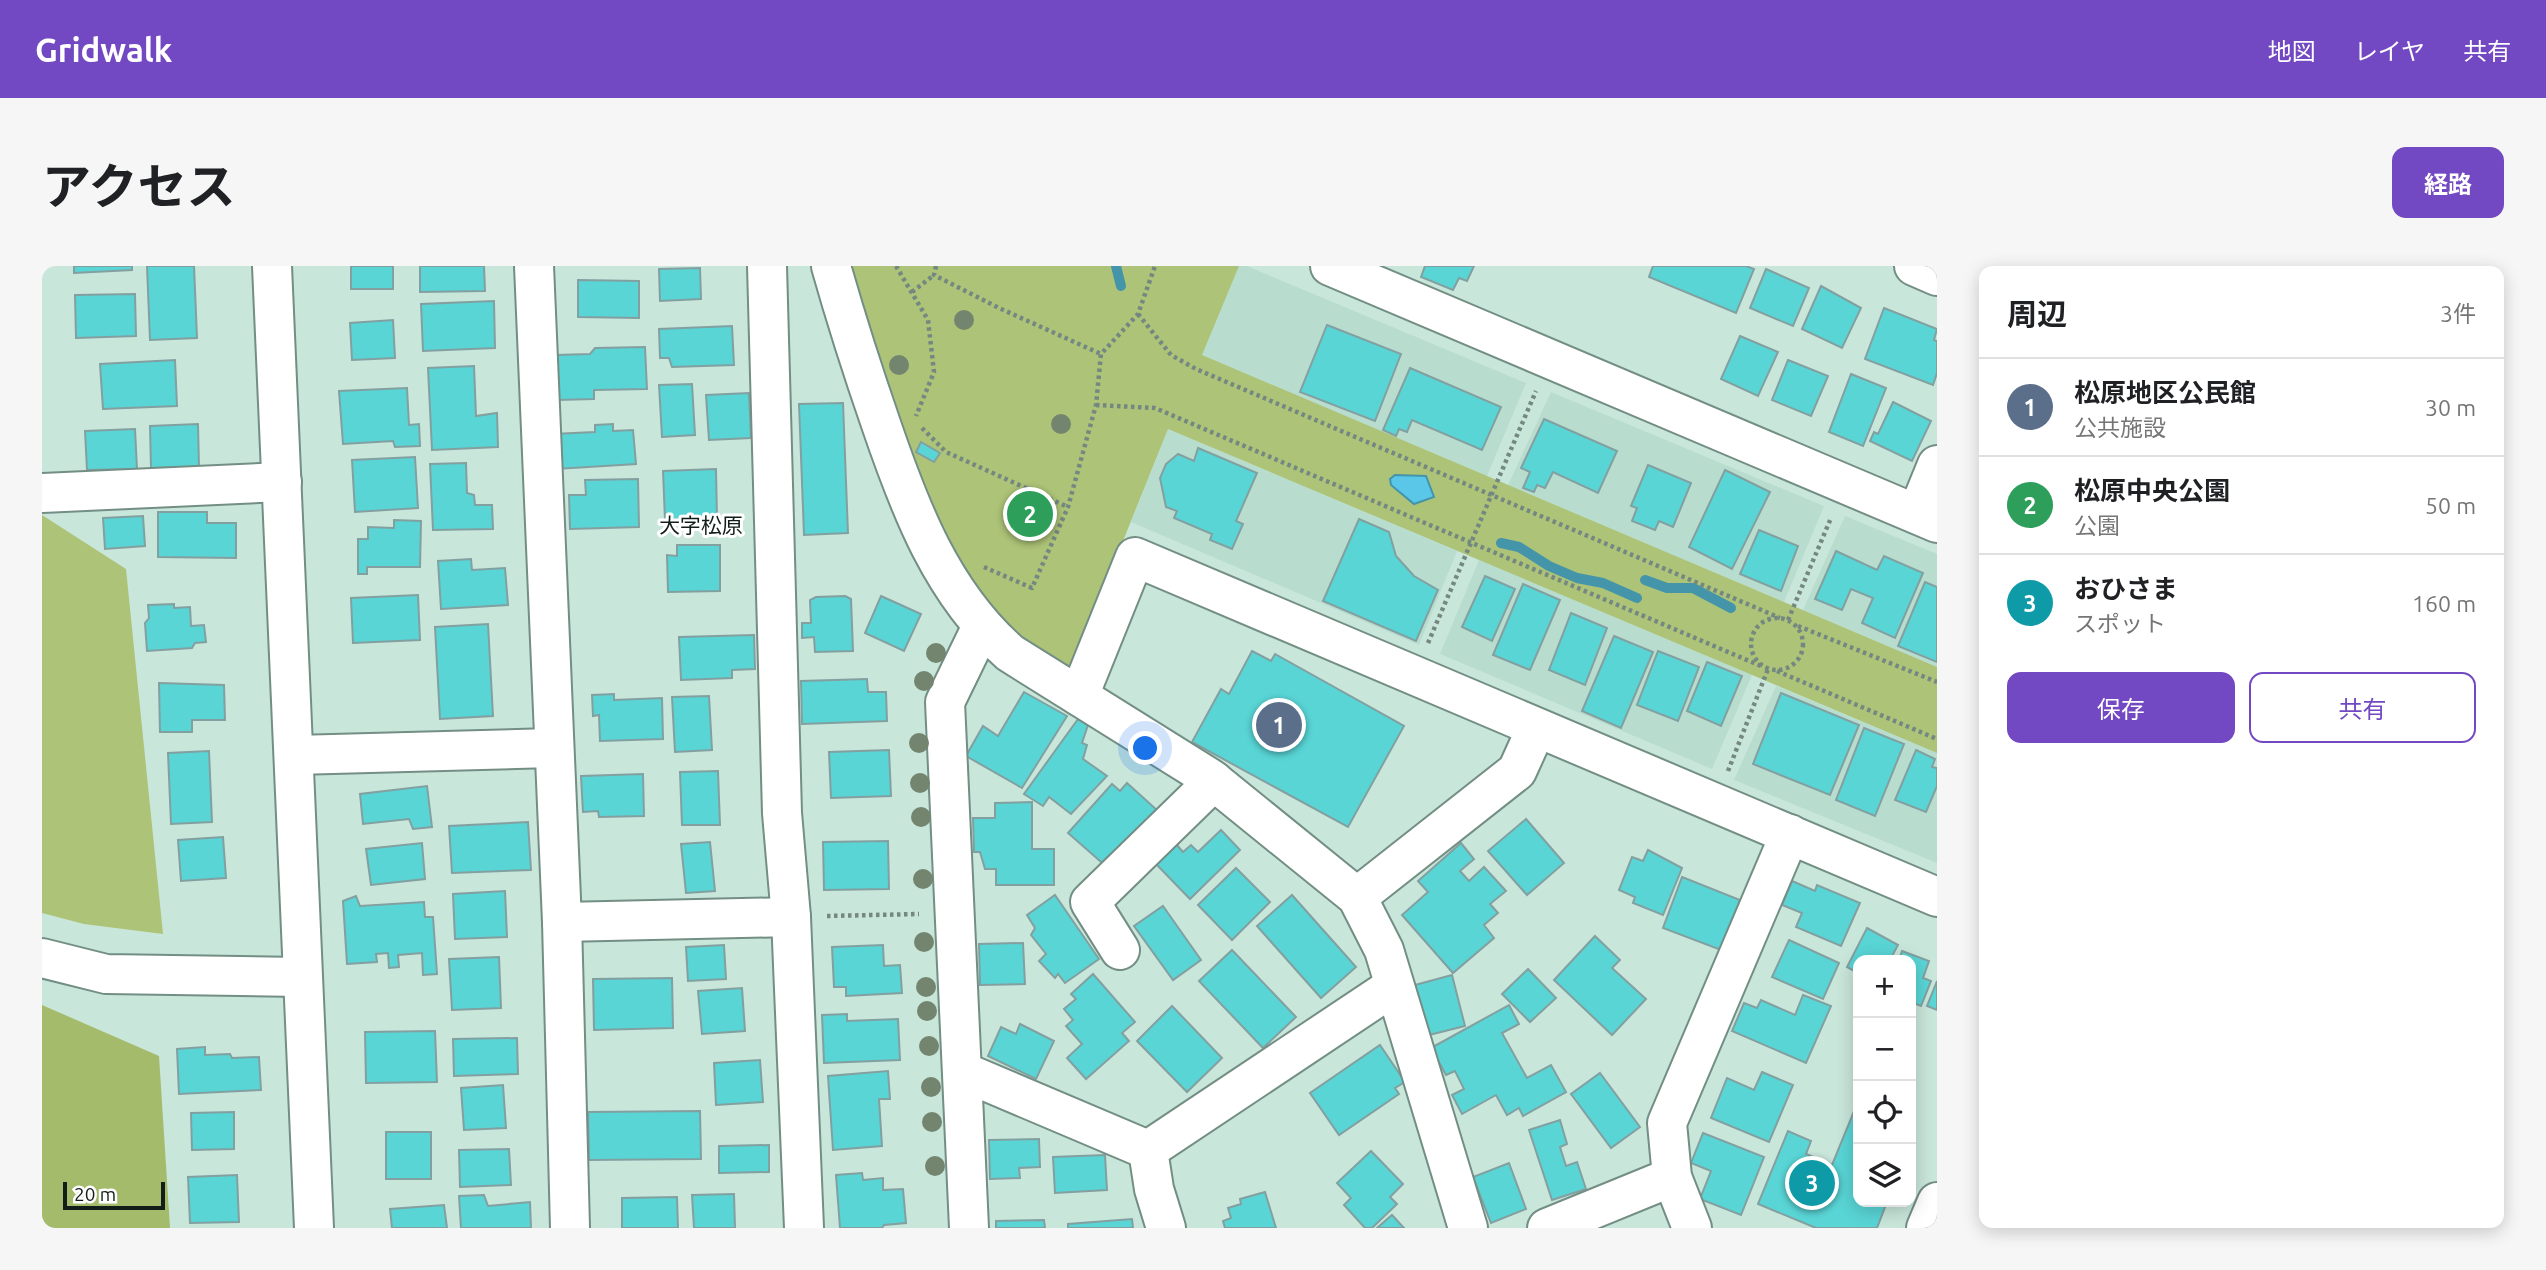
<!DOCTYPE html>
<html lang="ja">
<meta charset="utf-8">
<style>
body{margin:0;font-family:Ubuntu,"Noto Sans JP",sans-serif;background:#f6f6f6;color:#202124}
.controls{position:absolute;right:21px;bottom:21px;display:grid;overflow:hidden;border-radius:14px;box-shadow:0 4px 18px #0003}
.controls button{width:63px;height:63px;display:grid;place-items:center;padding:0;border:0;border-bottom:2px solid #e0e0e0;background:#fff;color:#202124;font:35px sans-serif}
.scale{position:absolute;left:21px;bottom:18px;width:102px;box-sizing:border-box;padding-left:7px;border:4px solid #121d19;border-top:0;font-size:19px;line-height:24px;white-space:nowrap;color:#121d19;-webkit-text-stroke:5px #fff;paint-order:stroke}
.you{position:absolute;left:1104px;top:483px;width:24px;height:24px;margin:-18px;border:5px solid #fff;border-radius:50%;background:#1a73e8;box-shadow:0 0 0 10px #1a73e833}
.badge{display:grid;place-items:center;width:46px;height:46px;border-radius:50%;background:#7249c2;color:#fff;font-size:23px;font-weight:700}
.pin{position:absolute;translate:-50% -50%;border:4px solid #fff;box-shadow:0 2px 7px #0006}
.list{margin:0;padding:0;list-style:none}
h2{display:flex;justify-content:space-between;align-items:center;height:91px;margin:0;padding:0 28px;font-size:30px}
h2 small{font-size:23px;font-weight:400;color:#757577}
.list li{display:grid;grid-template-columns:46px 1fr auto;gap:21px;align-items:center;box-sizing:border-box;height:98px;padding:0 28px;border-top:2px solid #e0e0e0}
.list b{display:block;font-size:26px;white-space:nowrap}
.list p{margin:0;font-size:23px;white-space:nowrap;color:#757577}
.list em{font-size:23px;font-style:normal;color:#757577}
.actions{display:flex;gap:14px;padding:21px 28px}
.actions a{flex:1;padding:16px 0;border:2px solid #7249c2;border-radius:14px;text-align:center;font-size:24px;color:#7249c2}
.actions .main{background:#7249c2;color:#fff}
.icon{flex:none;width:38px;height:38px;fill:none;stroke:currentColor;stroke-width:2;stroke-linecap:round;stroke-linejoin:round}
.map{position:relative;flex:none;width:1895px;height:962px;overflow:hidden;border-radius:14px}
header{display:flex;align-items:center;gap:42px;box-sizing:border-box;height:98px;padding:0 35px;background:#7249c2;color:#fff}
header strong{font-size:33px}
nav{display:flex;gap:38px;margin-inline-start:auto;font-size:24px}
.intro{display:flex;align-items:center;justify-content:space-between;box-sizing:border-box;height:168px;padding:0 42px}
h1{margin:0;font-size:49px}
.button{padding:18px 32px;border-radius:14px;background:#7249c2;color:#fff;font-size:24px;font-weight:700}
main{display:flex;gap:42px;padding:0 42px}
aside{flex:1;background:#fff;border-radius:14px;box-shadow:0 4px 18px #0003}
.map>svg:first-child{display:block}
</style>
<header>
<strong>Gridwalk</strong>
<nav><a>地図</a><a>レイヤ</a><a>共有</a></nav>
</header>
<div class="intro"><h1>アクセス</h1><a class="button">経路</a></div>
<main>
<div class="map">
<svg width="1895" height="962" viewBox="0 0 1895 962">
<rect width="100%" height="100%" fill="#c9e6db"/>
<g fill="#b8ddcf">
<path d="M1197,0H1205L1484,117L1445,210L1159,89Z"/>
<path d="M1509,126L1782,240L1742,336L1466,219Z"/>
<path d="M1126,163L1415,285L1377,379L1089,256Z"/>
<path d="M1803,250L1895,288V401L1761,344Z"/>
<path d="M1437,294L1710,409L1670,503L1398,388Z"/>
<path d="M1734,420L1895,487V597L1692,514Z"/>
</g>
<g fill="#adc377">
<path d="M801,0H1197L1160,89L1895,401V487L1126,163L1032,397L1016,403L970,373L878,239Z"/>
<path d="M0,249L84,303L121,668L42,658L0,647Z"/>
</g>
<path fill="#a3bb6a" d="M0,739L117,790L128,962H0Z"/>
<path fill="#5ac7e8" stroke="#4494aa" stroke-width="2" d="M1353,209L1384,210L1392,231L1372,238L1349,219L1348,213Z"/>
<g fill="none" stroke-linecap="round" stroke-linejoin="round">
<g stroke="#4494aa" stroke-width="10">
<path d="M1074,0L1079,20"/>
<path d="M1459,277L1477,281L1507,300L1535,312L1561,317L1595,332"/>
<path d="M1603,314L1625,322H1651L1689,342"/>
</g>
</g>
<g fill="#59d5d6" stroke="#82a0a0" stroke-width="2">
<path d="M32,0H90V4L32,7Z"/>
<path d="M105,0H152L155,72L108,74Z"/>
<rect x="309" y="0" width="42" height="23"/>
<path d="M378,0H442L443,25L378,26Z"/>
<path d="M1383,0H1432L1425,15L1417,12L1411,24L1379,11Z"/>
<path d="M1611,0H1704L1712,3L1694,47L1607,11Z"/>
<path d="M658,2L659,33L618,35L617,3Z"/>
<path d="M1724,3L1767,22L1751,60L1708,42Z"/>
<path d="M536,14L597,15V52L536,51Z"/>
<path d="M1779,20L1819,42L1800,82L1760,63Z"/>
<path d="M93,28L94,70L34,72L33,29Z"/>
<path d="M452,35L453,82L381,85L379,38Z"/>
<path d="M1842,42L1895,63L1892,74L1895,75V107L1891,119L1823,93Z"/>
<path d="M351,54L353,92L310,94L308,57Z"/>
<path d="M1285,59L1359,88L1333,155L1258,126Z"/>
<path d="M690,60L692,99L630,101L627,92H618L617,63Z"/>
<path d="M1698,70L1736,86L1716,130L1679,113Z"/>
<path d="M603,81L605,123L552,124V133L515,134L514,89L548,88L553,82Z"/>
<path d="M133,94L135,140L61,143L58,98Z"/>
<path d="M1746,94L1786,110L1769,150L1730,134Z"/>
<path d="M432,100L434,150L455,147L456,181L390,184L386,102Z"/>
<path d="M1368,102L1459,141L1440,184L1370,154L1365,166L1357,163L1354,170L1341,164Z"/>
<path d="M1809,108L1844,122L1821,180L1787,166Z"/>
<path d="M650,118L653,169L620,171L617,119Z"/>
<path d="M365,122L367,159L377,158L378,180L353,181L351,175L301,178L297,125Z"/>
<path d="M707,127L709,172L667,174L664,129Z"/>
<path d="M1851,136L1889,155L1870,195L1828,175L1832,166L1836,168Z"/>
<path d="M801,137L806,267L762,269L757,138Z"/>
<path d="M1502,153L1575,185L1556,227L1511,206L1503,222L1495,219L1492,226L1481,222L1488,206L1479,202Z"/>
<path d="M156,158L157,201L109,202L108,160Z"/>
<path d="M571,158V165L591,164L594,198L514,203L511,168L553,166V159Z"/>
<path d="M93,163L95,203L45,204L43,165Z"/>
<path d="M879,176L898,187L892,196L874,186Z"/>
<path d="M1156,182L1215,207L1194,255L1201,258L1190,283L1168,274L1170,268L1132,252L1135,245L1124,241L1118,212L1124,198L1136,188L1152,195Z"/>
<path d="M373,191L376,242L313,246L310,194Z"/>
<path d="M424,197L425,227L432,229L433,239H450L451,263L391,264L388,198Z"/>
<path d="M1606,199L1649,217L1631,261L1617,255L1613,264L1590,255L1595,242L1589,240Z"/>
<path d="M674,203L675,252L623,254L621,205Z"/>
<path d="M1683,204L1728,226L1690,303L1647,281Z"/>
<path d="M596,213L597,261L528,263L527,229H544L543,214Z"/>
<path d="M116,246H165V257H194V292L116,291Z"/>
<path d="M101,250L103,280L63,283L61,252Z"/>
<path d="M1317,253L1347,266L1354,290L1372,310L1396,324L1374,375L1281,335Z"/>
<path d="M352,254L379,255L378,301H325V308H316V273H326V261L352,262Z"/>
<path d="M1717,264L1756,280L1739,325L1698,308Z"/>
<path d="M635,279H678V325L626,326L625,289L635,290Z"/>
<path d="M1794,285L1835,304L1842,290L1881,307L1853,372L1820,357L1831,332L1809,323L1800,344L1773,333Z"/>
<path d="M429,293L430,304L463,302L466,339L399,343L396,295Z"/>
<path d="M1443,310L1473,323L1450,375L1420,361Z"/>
<path d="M1883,316L1895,321V396L1856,380Z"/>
<path d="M1481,318L1518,334L1488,404L1451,389Z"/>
<path d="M376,329L378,374L311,377L309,332Z"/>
<path d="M803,330L809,333L811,385L773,386L772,371L760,372V357H769L768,334L774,331Z"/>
<path d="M839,330L879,348L862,385L823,367Z"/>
<path d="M132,338V342L148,341L149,360L162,359L164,376L153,377L150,382L105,385L103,357L107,352L106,339Z"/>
<path d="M1529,347L1565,362L1543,419L1507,404Z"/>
<path d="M446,358L451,450L398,453L393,361Z"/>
<path d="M712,369L713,403L690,404V412L639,414L637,371Z"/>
<path d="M1572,370L1611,386L1579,462L1540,445Z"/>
<path d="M1210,385L1229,395L1233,388L1362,460L1306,561L1150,476L1179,423L1187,428Z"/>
<path d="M1616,385L1657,401L1636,455L1595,439Z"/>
<path d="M1665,396L1700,410L1679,460L1645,445Z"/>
<path d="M825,413L826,426H844L845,455L760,458L759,415Z"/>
<path d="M117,417L182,419L183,454H150V466H118Z"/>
<path d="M982,426L1025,450L980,522L924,490L941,460L956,470Z"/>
<path d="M1739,427L1817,459L1788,529L1711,498Z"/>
<path d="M572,428V434L620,432L621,473L558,475L557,449L551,450L550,429Z"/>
<path d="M667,430L670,484L633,486L630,431Z"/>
<path d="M1036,453L1046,459L1040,477L1045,479L1041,493L1065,510L1029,548L1007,531L1001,540L982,528Z"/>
<path d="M1822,462L1862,478L1833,550L1794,534Z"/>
<path d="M847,484L849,530L789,532L787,486Z"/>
<path d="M1874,484L1893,493L1890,501L1895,502V520L1884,546L1853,534Z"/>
<path d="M167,485L170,556L129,558L126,487Z"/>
<path d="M676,505L678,559H640L638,506Z"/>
<path d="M601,508L602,550L557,551L556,545L541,546L539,510Z"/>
<path d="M1085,517L1116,545L1066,602L1026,567L1070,518L1078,525Z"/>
<path d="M385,520L390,561L371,563L367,553L321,558L318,528Z"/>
<path d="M990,536V583H1012V619H954V603H943L938,586H932L931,552H953V537Z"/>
<path d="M1484,553L1522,597L1485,629L1446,585Z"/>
<path d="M486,556L489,604L410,607L407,560Z"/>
<path d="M1179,564L1198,584L1148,633L1114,598L1134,578L1141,586L1149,579L1156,586Z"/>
<path d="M181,571L184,612L139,615L136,574Z"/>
<path d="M846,575L847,623L782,624L781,576Z"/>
<path d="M668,576L673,625L644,627L639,578Z"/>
<path d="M380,577L383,613L329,619L324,583Z"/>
<path d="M1419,577L1432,593L1418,605L1427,615L1442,601L1464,625L1448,638L1456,647L1442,659L1452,672L1411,707L1360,649L1386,626L1376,615Z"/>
<path d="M1606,584L1640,602L1621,649L1591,637L1593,631L1577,624L1590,591L1601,595Z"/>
<path d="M1194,602L1228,636L1190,674L1156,639Z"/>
<path d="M1640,611L1698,634L1679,684L1621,662Z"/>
<path d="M1750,615L1773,625L1775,619L1818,637L1799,680L1754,661L1760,647L1740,639Z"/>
<path d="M463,625L465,671L413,673L411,628Z"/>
<path d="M1013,629L1057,693L1023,717L1016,708L1013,712L997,695L1004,688L989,669L993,662L985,649Z"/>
<path d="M1250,629L1314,701L1279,732L1215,660Z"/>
<path d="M314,630L318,640L382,636L383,651H391L395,708L381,709L380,687L356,689L357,701L347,702L346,687L334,688L335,696L305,698L301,635Z"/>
<path d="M1121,640L1159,694L1131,714L1092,660Z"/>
<path d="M1825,662L1856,679L1848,694H1816V707L1805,701Z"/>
<path d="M1553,670L1578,694L1570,702L1604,733L1570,769L1512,714Z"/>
<path d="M1747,674L1797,697L1781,733L1730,711Z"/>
<path d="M981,677L983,718L938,719L937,678Z"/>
<path d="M682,679L684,713L646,715L644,681Z"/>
<path d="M841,679L842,700L858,699L860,727L804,730V721H792L790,681Z"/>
<path d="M1190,684L1254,751L1221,782L1157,715Z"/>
<path d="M1860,685L1887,695L1881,712L1889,715L1879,740L1869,736V694H1857Z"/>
<path d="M457,691L459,742L410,744L407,693Z"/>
<path d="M1486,703L1514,732L1488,756L1460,728Z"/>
<path d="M1051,708L1093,756L1080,767L1087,775L1044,813L1025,792L1040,778L1024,760L1031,754L1022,743L1034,733L1029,728Z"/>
<path d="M1410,709L1423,760L1387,769L1373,719Z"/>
<path d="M630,712L631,762L552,764L551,713Z"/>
<path d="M1895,715V744L1885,740Z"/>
<path d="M700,722L703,765L660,768L656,725Z"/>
<path d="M1761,729L1789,740L1764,797L1690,765L1702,737L1715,742L1719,734L1753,749Z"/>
<path d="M1467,739L1477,758L1460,767L1485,812L1509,799L1524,826L1481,850L1477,842L1465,849L1454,829L1420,848L1410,829L1422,823L1413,805L1404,809L1389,782Z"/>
<path d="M1130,740L1180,792L1145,826L1095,775Z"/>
<path d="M805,748V755L856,753L858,794L782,797L780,749Z"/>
<path d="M978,758L1012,775L994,813L946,790L959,761L974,768Z"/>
<path d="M393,765L395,816L324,817L323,766Z"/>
<path d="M475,772L476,808L412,810L411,773Z"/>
<path d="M1338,779L1363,816L1353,822L1357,828L1297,869L1268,827Z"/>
<path d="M163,781V789L188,788L190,792L217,791L219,824L137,828L135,783Z"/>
<path d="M718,794L721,836L674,839L672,797Z"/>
<path d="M846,805L848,833H837L840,880L791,884L786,810Z"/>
<path d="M1720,806L1751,819L1727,876L1669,852L1685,812L1712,824Z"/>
<path d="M1558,807L1598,861L1569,882L1529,828Z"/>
<path d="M461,819L464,862L422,864L419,822Z"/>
<path d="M1815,838L1816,936H1845L1835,962H1774L1716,938L1746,865L1769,875L1764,888L1790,899Z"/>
<path d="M658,845L659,893L547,894L546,846Z"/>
<path d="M192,846V883L150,884L149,847Z"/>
<path d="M1518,854L1525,878L1518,881L1524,900L1535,896L1544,923L1510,934L1487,864Z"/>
<rect x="344" y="866" width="45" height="47"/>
<path d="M1661,867L1722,891L1699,949L1658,933L1669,905L1649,897Z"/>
<path d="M997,873L998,901L977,902L978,912L948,913L947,874Z"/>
<path d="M727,879V906L677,907V880Z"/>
<path d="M467,883L469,919L418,921L417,884Z"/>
<path d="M1329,885L1361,918L1348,931L1355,938L1330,962H1323L1302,939L1309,932L1295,917Z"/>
<path d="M1063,889L1065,924L1013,927L1011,891Z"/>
<path d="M1467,897L1484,943L1449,957L1431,911Z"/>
<path d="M820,907L821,914L841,912V924L861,923L864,957L842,959L840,962H798L794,909Z"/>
<path d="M195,909L197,956L148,957L146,911Z"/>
<path d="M1223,926L1234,962H1183L1181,955L1189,952L1186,942L1199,938L1198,933Z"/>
<path d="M692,928L693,962H652L650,929Z"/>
<path d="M442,929L446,940L488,936L489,962H419L417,930Z"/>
<path d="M635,931L636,962H580V932Z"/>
<path d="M402,939L405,962H350L348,943Z"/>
<path d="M1350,949L1362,962H1335Z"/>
<path d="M1090,953L1091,962H1026V958Z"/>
<path d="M1002,954L1003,962H954V955Z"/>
</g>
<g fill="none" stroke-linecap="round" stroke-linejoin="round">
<g stroke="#738e84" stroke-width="42">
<g id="minor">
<path d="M230,0L272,962"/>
<path d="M492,0L520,656L528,962"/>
<path d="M725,0L740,547L749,651L762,962"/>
<path d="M789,0C804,53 821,106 839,158C868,243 900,327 968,387L1168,512L1315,631L1342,684L1426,962"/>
<path d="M1288,0L1895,257"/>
<path d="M1872,0L1895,10"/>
<path d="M0,227L240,216"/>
<path d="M1875,248L1895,199"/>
<path d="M1037,430L1093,291L1895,631"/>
<path d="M253,489L510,482"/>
<path d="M1315,631L1475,505L1494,463"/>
<path d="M520,656L749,651"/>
<path d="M1078,684L1048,636L1172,515"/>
<path d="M0,692L64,708L259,711"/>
<path d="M922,806L1106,884"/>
<path d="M927,962L903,436L939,362"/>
<path d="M1124,962L1112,923L1106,884L1352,720"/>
<path d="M1505,962L1630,911"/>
<path d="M1650,962L1630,911L1625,857L1748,568"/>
<path d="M1884,962L1895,936"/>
</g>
</g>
<g stroke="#748881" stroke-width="4.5" stroke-dasharray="3.5 3.5" stroke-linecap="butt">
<path d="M854,0L886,54L892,106L874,150"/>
<path d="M894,0L892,9L957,42L1059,88"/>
<path d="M870,26L892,9"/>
<path d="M1096,48L1129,89L1154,103L1738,352"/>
<path d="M1054,139L1113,142L1719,400"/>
<path d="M880,162L904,186L1026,241"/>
<path d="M942,301L990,322L1026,241L1054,139L1059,88L1096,48L1113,0"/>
<circle cx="1735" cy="378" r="26"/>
<path d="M1746,354L1789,252"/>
<path d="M1756,360L1895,416"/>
<path d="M1386,377L1494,125"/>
<path d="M1735,405L1895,473"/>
<path d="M1686,505L1726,403"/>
<path d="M785,650L877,648"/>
</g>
<use href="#minor" stroke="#fff" stroke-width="38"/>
</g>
<g fill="#73856e">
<circle cx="922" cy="54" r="10"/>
<circle cx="857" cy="99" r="10"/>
<circle cx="1019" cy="158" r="10"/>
<circle cx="894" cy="387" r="10"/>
<circle cx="882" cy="415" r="10"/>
<circle cx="877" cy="477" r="10"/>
<circle cx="878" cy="517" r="10"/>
<circle cx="879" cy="551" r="10"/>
<circle cx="881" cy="613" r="10"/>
<circle cx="882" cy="676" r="10"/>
<circle cx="884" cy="721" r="10"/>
<circle cx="885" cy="745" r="10"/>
<circle cx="887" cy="780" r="10"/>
<circle cx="889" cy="821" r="10"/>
<circle cx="890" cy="856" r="10"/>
<circle cx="893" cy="900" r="10"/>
</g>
<g text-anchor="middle" stroke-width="6" stroke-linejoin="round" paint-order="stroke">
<g font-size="21" fill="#121d19" stroke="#fff">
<text x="659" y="267">大字松原</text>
</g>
</g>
</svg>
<div class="controls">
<button>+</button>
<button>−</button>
<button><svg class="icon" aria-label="locate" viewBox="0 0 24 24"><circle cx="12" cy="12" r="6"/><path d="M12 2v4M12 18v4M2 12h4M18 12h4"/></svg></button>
<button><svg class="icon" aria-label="layers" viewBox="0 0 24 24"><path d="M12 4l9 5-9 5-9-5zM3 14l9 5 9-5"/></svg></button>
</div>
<div class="scale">20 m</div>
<div class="you"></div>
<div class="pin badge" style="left:1237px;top:459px;background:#5c6f8a">1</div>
<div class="pin badge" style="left:988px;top:248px;background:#2e9e5b">2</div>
<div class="pin badge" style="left:1770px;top:917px;background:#0f9aa8">3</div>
</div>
<aside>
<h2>周辺<small>3件</small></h2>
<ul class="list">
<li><span class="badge" style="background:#5c6f8a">1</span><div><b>松原地区公民館</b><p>公共施設</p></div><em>30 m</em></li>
<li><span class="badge" style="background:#2e9e5b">2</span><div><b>松原中央公園</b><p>公園</p></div><em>50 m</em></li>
<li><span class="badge" style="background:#0f9aa8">3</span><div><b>おひさま</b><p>スポット</p></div><em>160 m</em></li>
</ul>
<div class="actions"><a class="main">保存</a><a>共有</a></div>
</aside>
</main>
